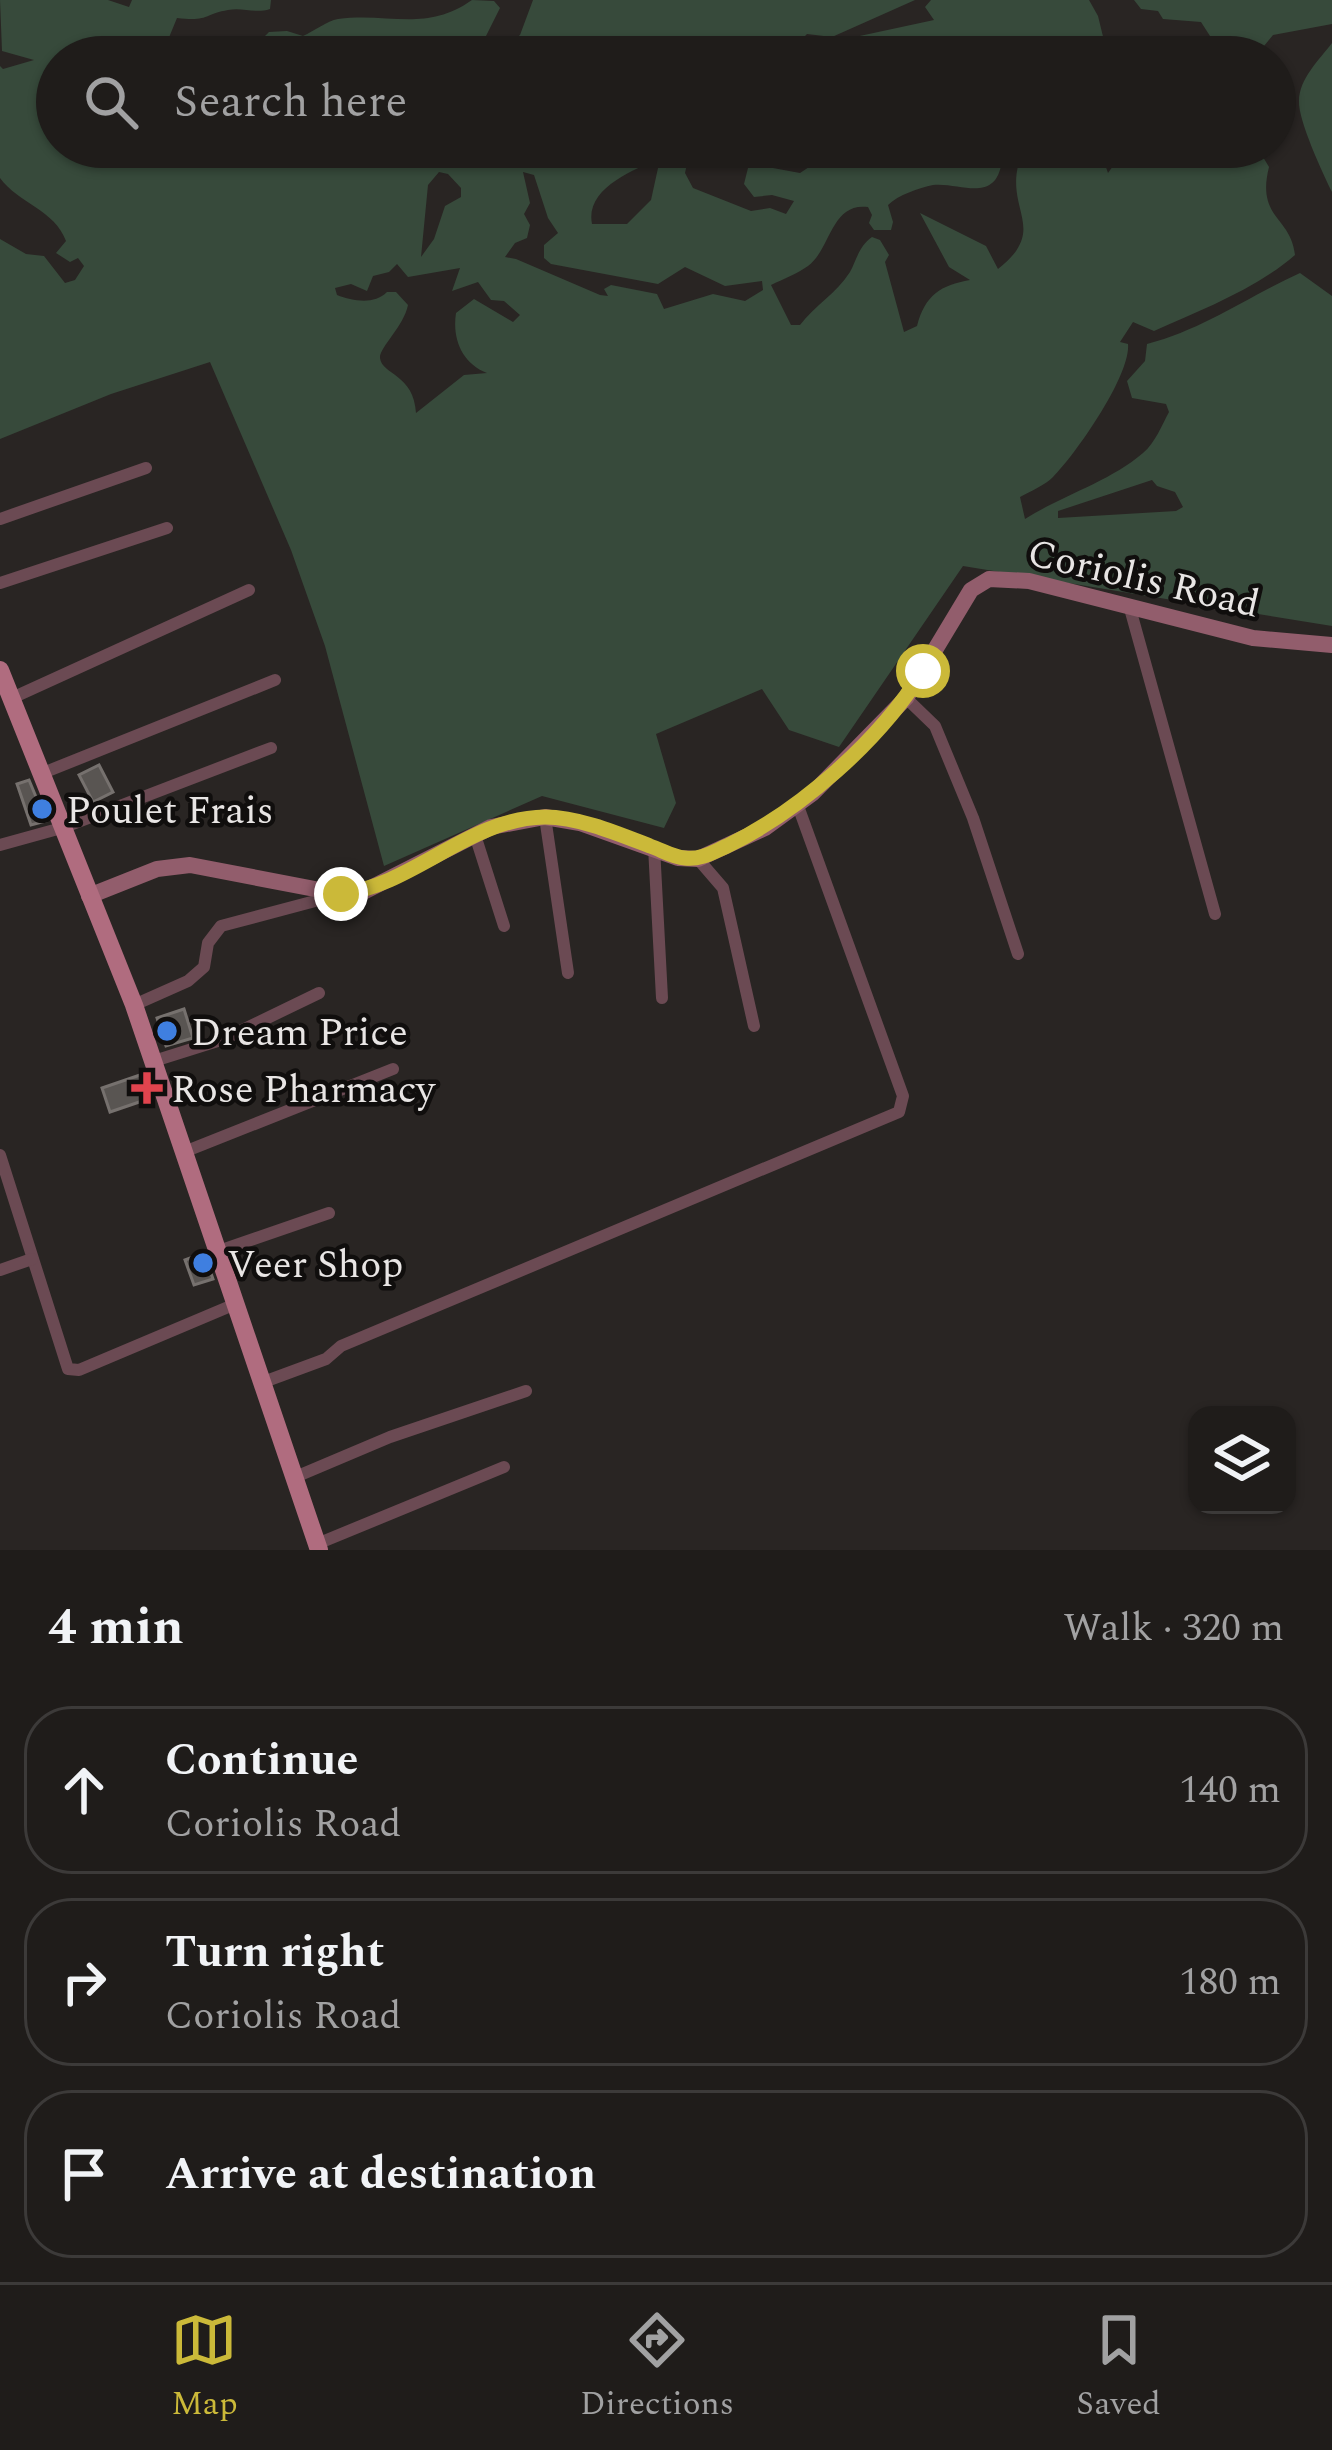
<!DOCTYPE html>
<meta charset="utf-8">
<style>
body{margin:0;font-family:Spectral,serif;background:#272523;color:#f1f3f6}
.controls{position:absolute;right:36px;bottom:36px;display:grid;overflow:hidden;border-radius:24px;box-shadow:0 3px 9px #0004}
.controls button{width:108px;height:108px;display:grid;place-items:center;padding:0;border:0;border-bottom:3px solid #3c3a39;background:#1f1c1a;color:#f1f3f6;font:60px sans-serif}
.stop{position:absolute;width:36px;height:36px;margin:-27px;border:9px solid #cbb939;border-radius:50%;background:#fff}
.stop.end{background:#cbb939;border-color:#fff;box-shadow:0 3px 12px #0008}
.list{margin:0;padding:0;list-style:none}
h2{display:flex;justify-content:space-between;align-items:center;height:156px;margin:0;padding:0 48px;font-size:51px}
h2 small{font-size:39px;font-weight:400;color:#a1a1a2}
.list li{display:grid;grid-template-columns:78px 1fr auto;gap:36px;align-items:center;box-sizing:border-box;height:168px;margin:0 24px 24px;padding:0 24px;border:3px solid #3c3a39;border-radius:48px}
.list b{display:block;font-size:45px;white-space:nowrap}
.list p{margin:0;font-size:39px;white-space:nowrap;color:#a1a1a2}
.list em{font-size:39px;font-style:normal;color:#a1a1a2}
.icon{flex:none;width:66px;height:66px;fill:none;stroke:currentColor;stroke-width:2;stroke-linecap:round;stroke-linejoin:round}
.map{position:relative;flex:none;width:1332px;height:1550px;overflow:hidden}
.search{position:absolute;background:#1f1c1a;box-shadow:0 3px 9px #0004;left:36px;right:36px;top:36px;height:132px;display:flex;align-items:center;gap:30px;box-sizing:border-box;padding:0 42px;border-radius:66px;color:#a1a1a2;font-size:45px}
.sheet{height:732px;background:#1f1c1a}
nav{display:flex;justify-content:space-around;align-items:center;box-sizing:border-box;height:168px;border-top:3px solid #3c3a39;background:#1f1c1a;font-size:33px;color:#a1a1a2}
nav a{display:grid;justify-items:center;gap:6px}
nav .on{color:#cbb939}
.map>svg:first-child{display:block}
</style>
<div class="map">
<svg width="1332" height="1550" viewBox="0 0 1332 1550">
<rect width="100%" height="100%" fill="#292523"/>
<g fill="#374a3b" fill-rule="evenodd">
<path d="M0,0H108L129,7L132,0H271L270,9C255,14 243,7 228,10C204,14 209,22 177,18L163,52L137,48L126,57H57V147H997L988,154L1001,166C993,203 959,182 933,185C919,188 898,195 888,205L893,222L891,230H874L869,223L872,215L868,207C831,202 831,249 808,266C797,274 783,279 771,285L791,325H800C815,305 836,294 850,272C857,259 859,246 872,237L880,240L889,255L885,262L904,332L917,326C925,295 941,285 970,280L949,267L920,213L986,246L998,269C1049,229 1005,211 1019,162L1011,157L1016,147H1099L1108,173C1131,138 1170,147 1207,147L1213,151L1257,147L1269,167C1256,219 1291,216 1295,255C1256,289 1201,310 1154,331L1133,322L1120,342L1128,344C1131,375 1076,454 1053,477C1045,485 1031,491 1020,497L1025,519C1063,495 1109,482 1143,453C1155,443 1162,425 1169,412L1166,404L1132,398L1127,381L1145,361L1147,344C1204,329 1247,297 1300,273L1332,296V626L963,566L839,747L789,730L762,689L656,734L676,803L664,828L542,796L384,866L325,646L291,550L210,362L111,394L0,439V239L26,254L44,256L65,283L75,280L84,266L78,258L70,262L56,253L66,241C55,210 18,203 0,178V66L3,69L34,60L2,51ZM709,152L742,162L757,153L781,159L815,155V163L800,173L757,165L748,168L744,184L754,197L772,195L794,201L786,214L770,208L751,211L693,188L685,173L687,164ZM660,159L651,200L627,224H592C585,189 632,170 660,159ZM439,172L448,174L461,188V197L445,206L434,239L421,257L428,185ZM523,172L534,175L548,218L558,233L544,245V258L551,264L658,284L685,267L725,286L762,281L763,290L745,301L713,294L664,309L657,294L611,285L604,289L608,296L600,295L516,259L505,257L515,243L527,238L530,225L524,214L530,203ZM397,264L408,277L460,268L452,291L478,282L491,300L504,301L520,315L513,322L474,299L456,313C452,339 462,363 487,373L464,375L416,413C414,374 382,375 380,358C379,348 404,326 408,305L396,292H387C374,305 353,301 337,295L335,288L351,284L367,291L373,276L389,272ZM1152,480L1157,486L1175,492L1183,507L1176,511L1058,518V511Z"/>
<path d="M472,0L494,1L500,8L483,42L484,57H223L227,39L244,40L247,48L256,45L269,32L287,31L303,36C314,31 327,21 338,19C389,12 425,33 472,0Z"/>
<path d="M533,0H915L832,37L807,34L795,46L800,57H506L507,45L520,35Z"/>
<path d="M931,0H1089L1098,16L1108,57H817L822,49L830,50L855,37L934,20L925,7Z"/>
<path d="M1134,0H1332V24L1273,35L1259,52C1241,54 1237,50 1226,36H1210L1201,22L1163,19L1158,11L1141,9Z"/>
<path d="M1332,43V192C1323,174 1298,120 1299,101C1299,79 1319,60 1332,43Z"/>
</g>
<g fill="#595552" stroke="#76716e" stroke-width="3">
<path d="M99,765L113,792L93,802L79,775Z"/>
<path d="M29,780L46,821L31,825L17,784Z"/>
<path d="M184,1009L193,1038L166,1046L157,1018Z"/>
<path d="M143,1074L151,1098L110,1112L102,1088Z"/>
<path d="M204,1253L213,1279L194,1285L185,1260Z"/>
</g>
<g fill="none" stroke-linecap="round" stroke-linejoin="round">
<g stroke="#6b4a53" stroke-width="12">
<path d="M0,519L146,468"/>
<path d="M0,583L167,528"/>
<path d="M1129,605L1215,914"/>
<path d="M12,698L249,590"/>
<path d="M906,698L935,726L973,818L1018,954"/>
<path d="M43,773L275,680"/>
<path d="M545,817L568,973"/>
<path d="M475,835L504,926"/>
<path d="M0,845L65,827L271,748"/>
<path d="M654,847L662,998"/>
<path d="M698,859L723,888L754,1026"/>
<path d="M134,1005L188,981L204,967L208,943L221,926L334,896"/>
<path d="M154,1061L224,1039L319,993"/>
<path d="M184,1152L393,1069"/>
<path d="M0,1155L68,1369L79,1370L233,1305"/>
<path d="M216,1252L329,1213"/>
<path d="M0,1270L32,1259"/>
<path d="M261,1383L326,1359L341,1346L899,1112L903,1096L798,806"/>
<path d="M293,1478L390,1437L526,1391"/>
<path d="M317,1544L504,1467"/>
</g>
<path stroke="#925d6c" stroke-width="16" d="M89,896L157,869L190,865L341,894L365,891L491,827L545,817L580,823L678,858L698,859L765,828L813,793L906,698L971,590L989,579L1029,581L1253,638L1332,645"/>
<path stroke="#b06c7f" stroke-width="18" d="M0,670L134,1005L319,1550"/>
</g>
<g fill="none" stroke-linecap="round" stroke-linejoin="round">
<path stroke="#cbb939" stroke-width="15" d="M341,894C414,885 469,818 545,817C579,817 619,834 650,846C662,850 672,857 685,858C701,860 713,852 727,846C801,810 879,741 923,671"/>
</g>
<g fill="#3f7fe0" stroke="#100e0d" stroke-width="4.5">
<circle cx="42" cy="809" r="12"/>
<circle cx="167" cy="1031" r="12"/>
<circle cx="203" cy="1263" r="12"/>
</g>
<path fill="#e0444e" stroke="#100e0d" stroke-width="4.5" d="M141 1070h12v12h12v12h-12v12h-12v-12h-12v-12h12z"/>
<g text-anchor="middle" stroke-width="9" stroke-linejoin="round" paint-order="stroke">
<g font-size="39" fill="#e8e5e4" stroke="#100e0d">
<text transform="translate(1144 577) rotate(13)" y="14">Coriolis Road</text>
</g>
<g font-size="39" fill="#e8e5e4" stroke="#100e0d" text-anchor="start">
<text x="66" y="823">Poulet Frais</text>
<text x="191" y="1045">Dream Price</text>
<text x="171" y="1102">Rose Pharmacy</text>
<text x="227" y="1277">Veer Shop</text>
</g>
</g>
</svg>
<div class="controls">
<button><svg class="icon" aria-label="layers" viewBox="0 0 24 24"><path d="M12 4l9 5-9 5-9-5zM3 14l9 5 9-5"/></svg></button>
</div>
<div class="stop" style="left:923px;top:671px"></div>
<div class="stop end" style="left:341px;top:894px"></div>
<div class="search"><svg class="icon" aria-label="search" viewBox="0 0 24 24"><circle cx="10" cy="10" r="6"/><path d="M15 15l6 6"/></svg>Search here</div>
</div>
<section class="sheet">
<h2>4 min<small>Walk · 320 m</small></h2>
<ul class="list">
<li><svg class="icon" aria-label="ahead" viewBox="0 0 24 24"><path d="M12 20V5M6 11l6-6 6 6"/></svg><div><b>Continue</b><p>Coriolis Road</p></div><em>140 m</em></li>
<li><svg class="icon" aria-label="right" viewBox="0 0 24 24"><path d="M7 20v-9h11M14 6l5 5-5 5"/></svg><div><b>Turn right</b><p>Coriolis Road</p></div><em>180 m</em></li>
<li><svg class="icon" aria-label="arrive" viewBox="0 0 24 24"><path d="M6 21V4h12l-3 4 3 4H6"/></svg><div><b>Arrive at destination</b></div></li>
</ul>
</section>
<nav>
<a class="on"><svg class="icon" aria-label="map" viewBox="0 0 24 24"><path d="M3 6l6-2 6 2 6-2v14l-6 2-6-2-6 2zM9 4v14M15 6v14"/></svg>Map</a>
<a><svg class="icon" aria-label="directions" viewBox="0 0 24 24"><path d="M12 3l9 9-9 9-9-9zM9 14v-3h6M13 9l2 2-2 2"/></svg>Directions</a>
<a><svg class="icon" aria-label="saved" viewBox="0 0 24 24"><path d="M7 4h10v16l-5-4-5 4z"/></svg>Saved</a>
</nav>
